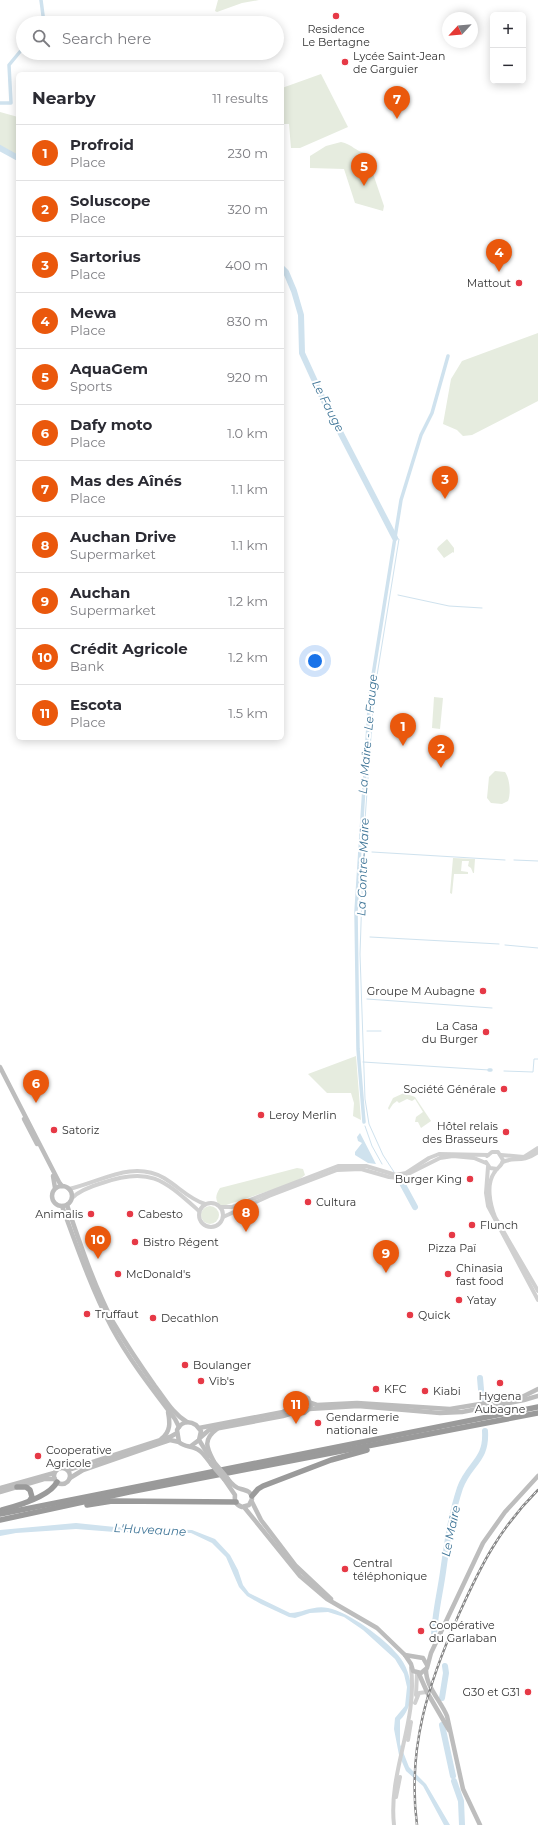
<!DOCTYPE html>
<meta charset="utf-8">
<style>
body{margin:0;font-family:Montserrat,sans-serif;background:#f7f7f7;color:#2b2b33}
.controls{position:absolute;right:12px;top:12px;display:grid;overflow:hidden;border-radius:6px;box-shadow:0 2px 10px #0003}
.controls button{width:36px;height:36px;display:grid;place-items:center;padding:0;border:0;border-bottom:1px solid #e1e1e2;background:#fff;color:#2b2b33;font:20px sans-serif}
.compass{position:absolute;left:442px;top:12px;width:36px;height:36px;border-radius:50%;background:#fff;box-shadow:0 2px 10px #0003;rotate:244deg}
.you{position:absolute;left:315px;top:661px;width:14px;height:14px;margin:-10px;border:3px solid #fff;border-radius:50%;background:#1a73e8;box-shadow:0 0 0 6px #1a73e833}
.badge{display:grid;place-items:center;width:26px;height:26px;border-radius:50%;background:#ea580c;color:#fff;font-size:13px;font-weight:700}
.pin{position:absolute;translate:-50% -33px;filter:drop-shadow(0 1px 2px #0008)}
.pin::after{content:'';position:absolute;top:21px;width:14px;height:12px;background:inherit;clip-path:polygon(0 0,100% 0,50% 100%)}
.list{margin:0;padding:0;list-style:none}
h2{display:flex;justify-content:space-between;align-items:center;height:52px;margin:0;padding:0 16px;font-size:17px}
h2 small{font-size:13px;font-weight:400;color:#7c7c81}
.list li{display:grid;grid-template-columns:26px 1fr auto;gap:12px;align-items:center;box-sizing:border-box;height:56px;padding:0 16px;border-top:1px solid #e1e1e2}
.list b{display:block;font-size:15px;white-space:nowrap}
.list p{margin:0;font-size:13px;white-space:nowrap;color:#7c7c81}
.list em{font-size:13px;font-style:normal;color:#7c7c81}
.icon{flex:none;width:22px;height:22px;fill:none;stroke:currentColor;stroke-width:2;stroke-linecap:round;stroke-linejoin:round}
.map{position:relative;flex:none;width:538px;height:1825px;overflow:hidden}
.search{position:absolute;background:#fff;box-shadow:0 2px 10px #0003;left:16px;top:16px;width:268px;height:44px;display:flex;align-items:center;gap:10px;box-sizing:border-box;padding:0 14px;border-radius:22px;color:#7c7c81;font-size:15px}
.panel{position:absolute;background:#fff;box-shadow:0 2px 10px #0003;left:16px;top:72px;width:268px;height:668px;border-radius:6px}
.map>svg:first-child{display:block}
</style>
<div class="map">
<svg width="538" height="1825" viewBox="0 0 538 1825">
<rect width="100%" height="100%" fill="#fff"/>
<g fill="#e6ecdf">
<path d="M218,0H259L242,3L217,12L215,11Z"/>
<path d="M321,74L348,127L300,148H291L289,124H282V88Z"/>
<path d="M0,112L18,117V157L0,148Z"/>
<path d="M341,142C352,144 356,152 366,153L384,206L383,211L355,203L344,169L310,168V156L326,146Z"/>
<path d="M538,333V401L472,435L463,436L457,430L443,424L451,379L462,361Z"/>
<path d="M447,539L454,548V553L453,552L444,558L437,549L438,547Z"/>
<path d="M434,697L443,698L440,729L432,728Z"/>
<path d="M495,771L505,772C510,779 511,794 508,801L502,804L491,803L487,798L489,777Z"/>
<path d="M453,858L475,859L474,873H473L471,868L468,866L469,861H462L461,871L468,872V874H454L452,894L450,893Z"/>
<path d="M356,1056L361,1120L353,1116L354,1103L351,1093H327L308,1074Z"/>
<path d="M404,1093L415,1097L431,1121L421,1128L418,1122H415L416,1117L423,1112L415,1099L412,1101L407,1099L399,1103L397,1101L393,1104L389,1110L388,1108L393,1098Z"/>
<path d="M297,1168L303,1169L305,1175L296,1182L220,1207C215,1199 215,1196 220,1188Z"/>
<circle cx="210" cy="1215" r="9"/>
</g>
<g fill="#cfe2ee">
<path d="M360,1133L376,1164L368,1163L355,1155V1152L362,1143L358,1141L357,1137Z"/>
<path d="M76,1523L115,1527L192,1530L215,1539L230,1555L238,1570L243,1585L249,1593L290,1613C303,1613 313,1605 328,1608C349,1612 385,1639 398,1655C413,1672 417,1704 400,1720V1744L409,1767L426,1784L450,1825H444L423,1786L406,1771L399,1755L394,1729L395,1718L405,1706L407,1687L404,1674L395,1659L363,1630L344,1617L328,1612L310,1613L295,1618L289,1617L261,1604L247,1596L239,1587L226,1557L212,1543L191,1533L115,1532L76,1529L16,1533L0,1536V1530Z"/>
</g>
<g fill="none" stroke-linecap="round" stroke-linejoin="round">
<g stroke="#cfe2ee" stroke-width="1">
<path d="M398,595L449,606L482,608"/>
<path d="M372,852L505,860"/>
<path d="M514,860L538,861"/>
<path d="M370,937L499,944"/>
<path d="M505,945L538,948"/>
<path d="M367,999L492,1008"/>
<path d="M367,1031H381"/>
<path d="M363,1062L489,1070"/>
<path d="M504,1071L533,1072L534,1059H538"/>
<path d="M365,1126L372,1146L382,1164"/>
<path d="M394,1172L383,1155L369,1124L365,1099L360,954L364,834L374,694L399,539L395,538"/>
</g>
<g stroke="#cfe2ee" stroke-width="3.5">
<path d="M41,0L44,23"/>
<path d="M0,103H11L9,65L23,48"/>
<path d="M489,1070H491"/>
<path d="M364,1122L358,1049L356,912L370,694L401,500L421,435L432,413L448,356"/>
</g>
<g stroke="#cfe2ee" stroke-width="6">
<path d="M0,148L18,158"/>
<path d="M282,268L286,272L294,291L301,315L302,353L323,399L395,538"/>
<path d="M402,1183L415,1207"/>
<path d="M480,1378L482,1401"/>
<path d="M434,1639C434,1616 440,1594 443,1572C447,1543 451,1515 460,1488C469,1463 487,1461 485,1431"/>
<path d="M442,1698L446,1673L445,1666"/>
<path d="M442,1725L453,1776"/>
<path d="M454,1781L461,1801L462,1825"/>
</g>
<g stroke="#d0d0d0" stroke-width="4">
<path d="M501,1155L524,1157L538,1148"/>
<path d="M487,1156L492,1152H498L503,1160C502,1167 497,1167 494,1173C486,1185 490,1204 495,1217L538,1291"/>
<path d="M486,1162L490,1168L497,1169"/>
<path d="M503,1162C515,1156 521,1164 538,1152"/>
<path d="M488,1167L486,1193L488,1206L538,1300"/>
<path d="M69,1189C101,1182 132,1160 164,1178C179,1187 189,1199 205,1204"/>
<path d="M72,1198C80,1190 92,1186 102,1183C150,1166 164,1180 199,1211"/>
<circle cx="211" cy="1215" r="12"/>
<path d="M220,1207H232L338,1166H366L396,1175L406,1173L429,1158L439,1154L488,1155"/>
<path d="M223,1217L269,1196L337,1170L361,1169L389,1177L400,1178L440,1158L453,1156L474,1158L486,1163"/>
<path d="M416,1695L417,1673"/>
<path d="M415,1703L419,1693L427,1692"/>
<path d="M408,1740L411,1722"/>
<path d="M396,1797L400,1777"/>
<path d="M394,1825C388,1772 418,1722 411,1668"/>
</g>
<g stroke="#bdbdbd" stroke-width="4.5">
<path d="M0,1067L59,1182L62,1186"/>
<path d="M24,1119L37,1144"/>
<path d="M53,1176L55,1188"/>
<circle cx="62" cy="1196" r="10"/>
<path d="M67,1205C80,1244 94,1285 113,1322C126,1344 140,1365 155,1386C165,1399 173,1414 187,1422"/>
<path d="M62,1206C77,1247 92,1290 112,1328C130,1361 153,1390 175,1419L179,1427"/>
<path d="M311,1403L317,1405L357,1403L450,1409L522,1397L538,1389"/>
<path d="M199,1428L283,1412C293,1406 295,1389 308,1398L311,1406"/>
<path d="M201,1437L209,1430L283,1416L296,1412L304,1413L309,1409L358,1406L440,1413L462,1412L524,1400L538,1396"/>
<path d="M161,1439C171,1432 170,1422 168,1412"/>
<path d="M199,1440L209,1456"/>
<path d="M191,1446L199,1440L201,1431L196,1425C188,1420 181,1422 177,1430L179,1442C185,1448 193,1445 200,1451C204,1454 208,1460 211,1464"/>
<path d="M214,1462C207,1448 202,1440 217,1429"/>
<circle cx="62" cy="1476" r="8"/>
<path d="M68,1470L170,1437L177,1433"/>
<path d="M70,1478L83,1470L158,1444L170,1440L179,1442"/>
<path d="M224,1479L235,1495C234,1501 236,1505 242,1507L249,1505L252,1499C251,1491 248,1491 241,1489C236,1488 231,1483 228,1479"/>
<path d="M0,1488L54,1473"/>
<path d="M0,1492L44,1479H55"/>
<path d="M252,1502L261,1520L296,1566L331,1599"/>
<path d="M244,1507L300,1576L327,1599L377,1628L405,1655L411,1664L413,1671L421,1673L427,1668L431,1653L483,1543L505,1512L538,1476"/>
<path d="M405,1655L423,1658L427,1665"/>
<path d="M426,1670C426,1687 441,1701 447,1716L463,1789L480,1825"/>
<path d="M419,1674L427,1692L449,1730"/>
</g>
<g stroke="#9a9a9a" stroke-width="5.5">
<path d="M17,1487H26L30,1490L32,1497L30,1500"/>
<path d="M252,1496L258,1489L263,1486L331,1460L367,1450"/>
<path d="M87,1505L112,1501L236,1502"/>
<path d="M2,1510C17,1506 50,1496 57,1482"/>
<path d="M0,1514L538,1407"/>
<path d="M0,1520L129,1492L538,1413"/>
</g>
<g stroke="#888" stroke-width="2.5">
<path id="rail" d="M417,1825C407,1748 428,1684 459,1614C481,1565 499,1529 538,1490"/>
</g>
<use href="#rail" stroke="#fff" stroke-width="1" stroke-dasharray="3" stroke-linecap="butt"/>
<g stroke="#bdbdbd" stroke-width="4.5">
<path d="M214,1462L228,1479"/>
<path d="M211,1464L224,1479"/>
</g>
</g>
<g fill="#e63946" stroke="#fff" stroke-width="1.5">
<circle cx="336" cy="16" r="4"/>
<circle cx="345" cy="62" r="4"/>
<circle cx="519" cy="283" r="4"/>
<circle cx="483" cy="991" r="4"/>
<circle cx="486" cy="1032" r="4"/>
<circle cx="504" cy="1089" r="4"/>
<circle cx="261" cy="1115" r="4"/>
<circle cx="54" cy="1130" r="4"/>
<circle cx="506" cy="1132" r="4"/>
<circle cx="470" cy="1179" r="4"/>
<circle cx="308" cy="1202" r="4"/>
<circle cx="91" cy="1214" r="4"/>
<circle cx="130" cy="1214" r="4"/>
<circle cx="472" cy="1225" r="4"/>
<circle cx="452" cy="1235" r="4"/>
<circle cx="135" cy="1242" r="4"/>
<circle cx="118" cy="1274" r="4"/>
<circle cx="448" cy="1274" r="4"/>
<circle cx="459" cy="1300" r="4"/>
<circle cx="87" cy="1314" r="4"/>
<circle cx="410" cy="1315" r="4"/>
<circle cx="153" cy="1318" r="4"/>
<circle cx="185" cy="1365" r="4"/>
<circle cx="201" cy="1381" r="4"/>
<circle cx="500" cy="1383" r="4"/>
<circle cx="376" cy="1389" r="4"/>
<circle cx="425" cy="1391" r="4"/>
<circle cx="318" cy="1423" r="4"/>
<circle cx="38" cy="1456" r="4"/>
<circle cx="345" cy="1569" r="4"/>
<circle cx="421" cy="1631" r="4"/>
<circle cx="528" cy="1692" r="4"/>
</g>
<g text-anchor="middle" stroke-width="4" stroke-linejoin="round" paint-order="stroke">
<g font-size="11" fill="#333" stroke="#fff" text-anchor="start">
<text x="336" y="33" text-anchor="middle">Residence<tspan x="336" dy="13">Le Bertagne</tspan></text>
<text x="353" y="60">Lycée Saint-Jean<tspan x="353" dy="13">de Garguier</tspan></text>
<text x="511" y="287" text-anchor="end">Mattout</text>
<text x="475" y="995" text-anchor="end">Groupe M Aubagne</text>
<text x="478" y="1030" text-anchor="end">La Casa<tspan x="478" dy="13">du Burger</tspan></text>
<text x="496" y="1093" text-anchor="end">Société Générale</text>
<text x="269" y="1119">Leroy Merlin</text>
<text x="498" y="1130" text-anchor="end">Hôtel relais<tspan x="498" dy="13">des Brasseurs</tspan></text>
<text x="62" y="1134">Satoriz</text>
<text x="462" y="1183" text-anchor="end">Burger King</text>
<text x="316" y="1206">Cultura</text>
<text x="83" y="1218" text-anchor="end">Animalis</text>
<text x="138" y="1218">Cabesto</text>
<text x="480" y="1229">Flunch</text>
<text x="143" y="1246">Bistro Régent</text>
<text x="452" y="1252" text-anchor="middle">Pizza Paï</text>
<text x="456" y="1272">Chinasia<tspan x="456" dy="13">fast food</tspan></text>
<text x="126" y="1278">McDonald's</text>
<text x="467" y="1304">Yatay</text>
<text x="95" y="1318">Truffaut</text>
<text x="418" y="1319">Quick</text>
<text x="161" y="1322">Decathlon</text>
<text x="193" y="1369">Boulanger</text>
<text x="209" y="1385">Vib's</text>
<text x="384" y="1393">KFC</text>
<text x="433" y="1395">Kiabi</text>
<text x="500" y="1400" text-anchor="middle">Hygena<tspan x="500" dy="13">Aubagne</tspan></text>
<text x="326" y="1421">Gendarmerie<tspan x="326" dy="13">nationale</tspan></text>
<text x="46" y="1454">Cooperative<tspan x="46" dy="13">Agricole</tspan></text>
<text x="353" y="1567">Central<tspan x="353" dy="13">téléphonique</tspan></text>
<text x="429" y="1629">Coopérative<tspan x="429" dy="13">du Garlaban</tspan></text>
<text x="520" y="1696" text-anchor="end">G30 et G31</text>
</g>
<g font-size="12" font-style="italic" fill="#3f7597" stroke="#fff">
<text transform="translate(328 406) rotate(63)" y="4">Le Fauge</text>
<text transform="translate(368 734) rotate(-85)" y="4">La Maïre - Le Fauge</text>
<text transform="translate(363 867) rotate(-88)" y="4">La Contre-Maïre</text>
<text transform="translate(150 1530) rotate(3)" y="4">L'Huveaune</text>
<text transform="translate(451 1531) rotate(-78)" y="4">Le Maïre</text>
</g>
</g>
</svg>
<div class="controls">
<button>+</button>
<button>−</button>
</div>
<svg class="compass" viewBox="-18 -18 36 36"><path d="M0-13l5 13h-10z" fill="#e53935"/><path d="M0 13l5-13h-10z" fill="#7c7c81"/></svg>
<div class="you"></div>
<div class="pin badge" style="left:403px;top:746px">1</div>
<div class="pin badge" style="left:441px;top:768px">2</div>
<div class="pin badge" style="left:445px;top:499px">3</div>
<div class="pin badge" style="left:499px;top:272px">4</div>
<div class="pin badge" style="left:364px;top:186px">5</div>
<div class="pin badge" style="left:36px;top:1103px">6</div>
<div class="pin badge" style="left:397px;top:119px">7</div>
<div class="pin badge" style="left:246px;top:1232px">8</div>
<div class="pin badge" style="left:386px;top:1273px">9</div>
<div class="pin badge" style="left:98px;top:1259px">10</div>
<div class="pin badge" style="left:296px;top:1424px">11</div>
<div class="search"><svg class="icon" aria-label="search" viewBox="0 0 24 24"><circle cx="10" cy="10" r="6"/><path d="M15 15l6 6"/></svg>Search here</div>
<section class="panel">
<h2>Nearby<small>11 results</small></h2>
<ul class="list">
<li><span class="badge">1</span><div><b>Profroid</b><p>Place</p></div><em>230 m</em></li>
<li><span class="badge">2</span><div><b>Soluscope</b><p>Place</p></div><em>320 m</em></li>
<li><span class="badge">3</span><div><b>Sartorius</b><p>Place</p></div><em>400 m</em></li>
<li><span class="badge">4</span><div><b>Mewa</b><p>Place</p></div><em>830 m</em></li>
<li><span class="badge">5</span><div><b>AquaGem</b><p>Sports</p></div><em>920 m</em></li>
<li><span class="badge">6</span><div><b>Dafy moto</b><p>Place</p></div><em>1.0 km</em></li>
<li><span class="badge">7</span><div><b>Mas des Aînés</b><p>Place</p></div><em>1.1 km</em></li>
<li><span class="badge">8</span><div><b>Auchan Drive</b><p>Supermarket</p></div><em>1.1 km</em></li>
<li><span class="badge">9</span><div><b>Auchan</b><p>Supermarket</p></div><em>1.2 km</em></li>
<li><span class="badge">10</span><div><b>Crédit Agricole</b><p>Bank</p></div><em>1.2 km</em></li>
<li><span class="badge">11</span><div><b>Escota</b><p>Place</p></div><em>1.5 km</em></li>
</ul>
</section>
</div>
